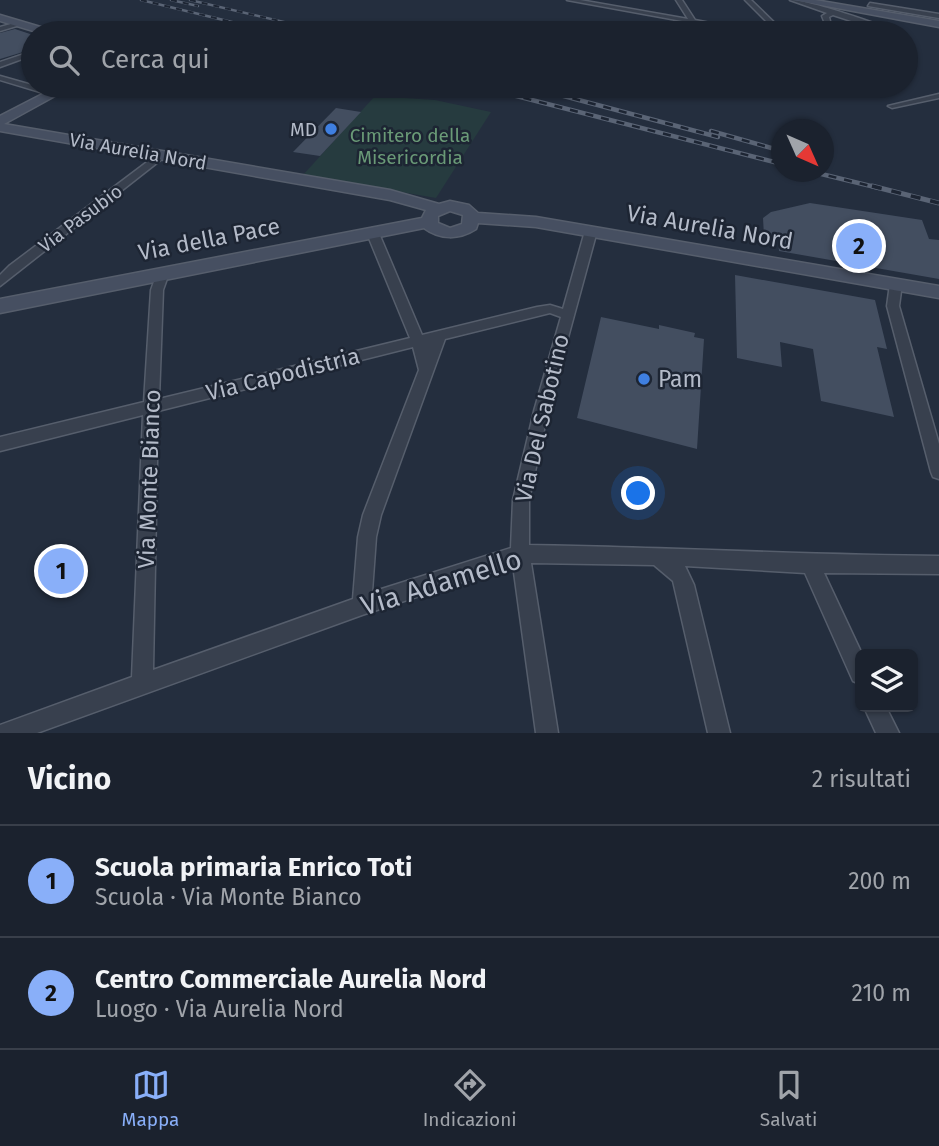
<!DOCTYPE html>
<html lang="it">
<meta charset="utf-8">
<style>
body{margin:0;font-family:"Fira Sans",sans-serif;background:#282f3a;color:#f1f3f6}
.controls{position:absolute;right:21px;bottom:21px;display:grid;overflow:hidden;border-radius:10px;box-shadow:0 2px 5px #0004}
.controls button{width:63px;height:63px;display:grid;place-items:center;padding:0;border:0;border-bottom:2px solid #393f4a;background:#1b222e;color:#f1f3f6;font:35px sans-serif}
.compass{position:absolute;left:771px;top:119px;width:63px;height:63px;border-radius:50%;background:#1b222e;box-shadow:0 2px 5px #0004;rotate:135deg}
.you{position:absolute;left:639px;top:494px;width:24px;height:24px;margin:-18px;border:5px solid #fff;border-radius:50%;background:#1a73e8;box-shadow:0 0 0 10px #1a73e833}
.badge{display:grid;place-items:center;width:46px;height:46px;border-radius:50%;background:#89aff9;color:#111;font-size:23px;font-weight:700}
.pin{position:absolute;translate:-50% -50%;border:4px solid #fff;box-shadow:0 2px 7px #0006}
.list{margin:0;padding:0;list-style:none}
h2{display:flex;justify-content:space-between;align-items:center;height:91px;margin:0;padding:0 28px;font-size:30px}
h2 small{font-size:23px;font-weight:400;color:#a0a4aa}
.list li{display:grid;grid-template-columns:46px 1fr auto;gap:21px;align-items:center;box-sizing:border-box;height:112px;padding:0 28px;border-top:2px solid #393f4a}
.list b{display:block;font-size:26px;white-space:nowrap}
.list p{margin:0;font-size:23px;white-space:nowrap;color:#a0a4aa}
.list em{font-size:23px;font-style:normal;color:#a0a4aa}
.icon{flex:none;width:38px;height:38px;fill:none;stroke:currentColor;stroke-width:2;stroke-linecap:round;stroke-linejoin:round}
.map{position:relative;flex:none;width:939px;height:733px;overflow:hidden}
.search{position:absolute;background:#1b222e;box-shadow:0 2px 5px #0004;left:21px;right:21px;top:21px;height:77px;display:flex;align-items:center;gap:18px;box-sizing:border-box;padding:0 24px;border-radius:38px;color:#a0a4aa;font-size:26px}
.sheet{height:315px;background:#1b222e}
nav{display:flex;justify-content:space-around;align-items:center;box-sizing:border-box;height:98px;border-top:2px solid #393f4a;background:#1b222e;font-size:19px;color:#a0a4aa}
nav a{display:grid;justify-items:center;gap:4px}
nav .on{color:#89aff9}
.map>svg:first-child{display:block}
</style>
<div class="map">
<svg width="939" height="733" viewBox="0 0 939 733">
<rect width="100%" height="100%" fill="#242e3e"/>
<path fill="#263b3f" d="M375,96L435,100L491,112L436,198L303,175Z"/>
<g fill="#434e60">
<path d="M15,29L33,35V49L0,59V33Z"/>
<path d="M336,108L361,112L320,156L293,152Z"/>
<path d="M810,203L922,220L929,239L939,240V279L779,251L778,238L764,236L763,218L771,212Z"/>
<path d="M735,275L875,300L887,349L877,347L894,417L821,401L813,349L780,342L782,367L737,358Z"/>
<path d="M601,317L659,329V325L695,333L694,337L704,339L697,449L577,418Z"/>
</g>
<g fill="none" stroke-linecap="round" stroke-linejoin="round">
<g stroke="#565e6c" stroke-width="3">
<g id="street">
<path d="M567,0H580L688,19L676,0H682L695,20L761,33H748Z"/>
<path d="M745,0H751L785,33H778Z"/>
<path d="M790,0C808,0 881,24 897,33H888L833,15L829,17L832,29L786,33L826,26L822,16L827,13Z"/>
<path d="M870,3L939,14V18L868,6Z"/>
<path d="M18,22L20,25L0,31V27Z"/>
<path d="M33,51V55L0,67V62Z"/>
<path d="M0,76L53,91L54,93L50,95L0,80Z"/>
<path d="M939,94V98L892,108L888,106Z"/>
<path d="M159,153L167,155L0,286V275L9,266Z"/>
<path d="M372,228L378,231L422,335L537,307L550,305L563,309L585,231L587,229H595L597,231L548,411L529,500V545C666,547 802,555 939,556V574L824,573L862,654L860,684L853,681L805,573L685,566L694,585L730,733H708L673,581L654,565L531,563L558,733H536L513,565L362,615L37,733H0V725L132,677L143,415L0,451V437L144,402L151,290L157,273L163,269L169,273L163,290L159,399L410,338L366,231ZM550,313L561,317L534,411L513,500L511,548L372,592L376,537L381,515L445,339ZM413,347L419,370L363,515L358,537L353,599L153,670L158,411Z"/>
<path d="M896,280L902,284L899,306L939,444V479L933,477L931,472L887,306L890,284Z"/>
<path d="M864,707H886L899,733H876Z"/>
</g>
</g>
<g stroke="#565e6c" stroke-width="3">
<g id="secondary">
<path d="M794,0H815L939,21V27Z"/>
<path d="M0,15L54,31L55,33H40L0,21Z"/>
<path d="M58,86H73L4,124L390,190L439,204L450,201L469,205L478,213L536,217L939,286V298L536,227L478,223L476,229C459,240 440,240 424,228L0,313V299L422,218L426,210L390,200L0,131V116ZM450,211L463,215L462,224L450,228L438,223V216Z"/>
</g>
</g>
<use href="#street" fill="#38404e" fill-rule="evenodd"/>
<use href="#secondary" fill="#464f61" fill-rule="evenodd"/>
<g stroke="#5a6475" stroke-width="2.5">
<g id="rail-far2">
<path d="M141,0L277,33"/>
<path d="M171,0L198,6"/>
<path d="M190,0L331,33"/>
</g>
</g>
<g stroke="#5a6475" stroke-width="4.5">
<g id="rail-far1">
<path d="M477,86L782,164"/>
<path d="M526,86L718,137"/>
<path d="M711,131L782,151"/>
<path d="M813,172L879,188"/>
</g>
</g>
<g stroke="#5a6475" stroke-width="5">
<path id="rail" d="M872,186L939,203"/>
</g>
<use href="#rail-far2" stroke="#1d2533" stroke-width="2" stroke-dasharray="6" stroke-linecap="butt"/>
<use href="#rail-far1" stroke="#1d2533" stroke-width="2.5" stroke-dasharray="8" stroke-linecap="butt"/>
<use href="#rail" stroke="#1d2533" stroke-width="3.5" stroke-dasharray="10" stroke-linecap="butt"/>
</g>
<g fill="#3f7fe0" stroke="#1d2533" stroke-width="2.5">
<circle cx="331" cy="129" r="7"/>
<circle cx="644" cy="379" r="7"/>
</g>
<g text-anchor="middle" stroke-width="5" stroke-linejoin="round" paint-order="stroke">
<g font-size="19" fill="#b4bbc9" stroke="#1d2533" text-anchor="end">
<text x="317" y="136">MD</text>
</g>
<g font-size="19" fill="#6a9a77" stroke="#1d2533">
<text x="410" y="142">Cimitero della<tspan x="410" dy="22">Misericordia</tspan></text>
</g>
<g font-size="19" fill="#b4bbc9" stroke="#1d2533">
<text transform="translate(138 151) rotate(10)" y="7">Via Aurelia Nord</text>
<text transform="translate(80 218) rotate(-37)" y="7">Via Pasubio</text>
</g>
<g font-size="23" fill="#b4bbc9" stroke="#1d2533">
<text transform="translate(710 227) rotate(10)" y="8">Via Aurelia Nord</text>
<text transform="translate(209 239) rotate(-11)" y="8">Via della Pace</text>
<text transform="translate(283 374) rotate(-14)" y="8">Via Capodistria</text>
<text transform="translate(542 418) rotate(-77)" y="8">Via Del Sabotino</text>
<text transform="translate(149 479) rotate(-88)" y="8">Via Monte Bianco</text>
</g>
<g font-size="23" fill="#b4bbc9" stroke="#1d2533" text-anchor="start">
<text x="658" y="387">Pam</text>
</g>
<g font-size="28" fill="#b4bbc9" stroke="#1d2533">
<text transform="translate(441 582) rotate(-17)" y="10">Via Adamello</text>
</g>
</g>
</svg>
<div class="controls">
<button><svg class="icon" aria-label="layers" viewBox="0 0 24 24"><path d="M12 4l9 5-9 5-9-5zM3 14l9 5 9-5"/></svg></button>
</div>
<svg class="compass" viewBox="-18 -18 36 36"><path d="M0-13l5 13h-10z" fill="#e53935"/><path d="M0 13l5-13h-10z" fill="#a0a4aa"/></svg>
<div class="you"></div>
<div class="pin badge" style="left:61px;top:571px">1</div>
<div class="pin badge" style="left:859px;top:246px">2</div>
<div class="search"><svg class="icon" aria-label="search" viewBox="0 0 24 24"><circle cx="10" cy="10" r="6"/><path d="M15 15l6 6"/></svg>Cerca qui</div>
</div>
<section class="sheet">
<h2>Vicino<small>2 risultati</small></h2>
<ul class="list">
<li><span class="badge">1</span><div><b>Scuola primaria Enrico Toti</b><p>Scuola · Via Monte Bianco</p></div><em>200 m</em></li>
<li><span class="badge">2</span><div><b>Centro Commerciale Aurelia Nord</b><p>Luogo · Via Aurelia Nord</p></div><em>210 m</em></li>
</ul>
</section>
<nav>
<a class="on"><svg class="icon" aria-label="map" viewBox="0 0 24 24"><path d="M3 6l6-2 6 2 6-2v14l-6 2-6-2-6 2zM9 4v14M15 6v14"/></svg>Mappa</a>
<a><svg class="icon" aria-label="directions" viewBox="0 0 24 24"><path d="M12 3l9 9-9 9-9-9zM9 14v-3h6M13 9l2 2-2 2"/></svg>Indicazioni</a>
<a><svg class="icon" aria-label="saved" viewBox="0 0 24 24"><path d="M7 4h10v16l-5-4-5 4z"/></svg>Salvati</a>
</nav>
